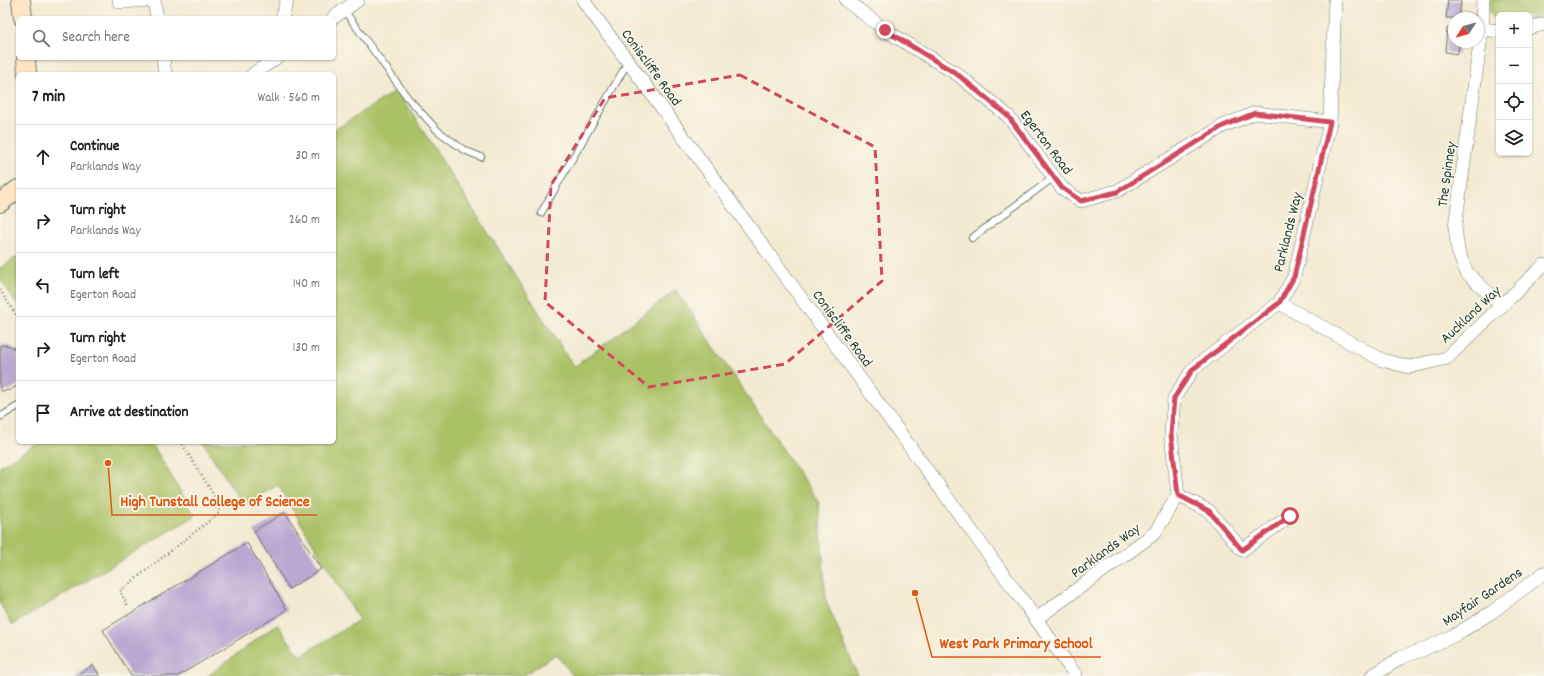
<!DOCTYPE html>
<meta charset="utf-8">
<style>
body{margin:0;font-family:Dekko,sans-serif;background:#f6f6f6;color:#202124}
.controls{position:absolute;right:12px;top:12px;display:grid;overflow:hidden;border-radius:6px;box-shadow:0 1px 3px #0004}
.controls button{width:36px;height:36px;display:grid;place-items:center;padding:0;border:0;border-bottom:1px solid #e0e0e0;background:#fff;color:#202124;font:20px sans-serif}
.compass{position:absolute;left:1448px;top:12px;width:36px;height:36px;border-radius:50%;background:#fff;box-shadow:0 1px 3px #0004;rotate:234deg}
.stop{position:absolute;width:12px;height:12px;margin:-9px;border:3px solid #d1495b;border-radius:50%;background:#fff}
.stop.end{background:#d1495b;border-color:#fff;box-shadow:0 1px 4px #0008}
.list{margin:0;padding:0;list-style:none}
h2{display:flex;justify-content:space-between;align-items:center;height:52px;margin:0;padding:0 16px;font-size:17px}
h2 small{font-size:13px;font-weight:400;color:#757577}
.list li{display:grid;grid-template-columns:26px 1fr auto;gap:12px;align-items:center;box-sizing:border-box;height:64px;padding:0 16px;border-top:1px solid #e0e0e0}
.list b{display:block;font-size:15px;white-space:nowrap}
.list p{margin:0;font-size:13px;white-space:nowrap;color:#757577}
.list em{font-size:13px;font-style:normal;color:#757577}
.icon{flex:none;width:22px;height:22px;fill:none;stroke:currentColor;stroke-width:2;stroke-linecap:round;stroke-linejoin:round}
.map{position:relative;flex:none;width:1544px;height:676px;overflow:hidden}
.search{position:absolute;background:#fff;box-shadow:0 1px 3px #0004;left:16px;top:16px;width:320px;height:44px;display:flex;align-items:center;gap:10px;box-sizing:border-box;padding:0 14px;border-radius:6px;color:#757577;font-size:15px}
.panel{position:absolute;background:#fff;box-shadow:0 1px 3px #0004;left:16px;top:72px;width:320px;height:372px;border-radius:6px}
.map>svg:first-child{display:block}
</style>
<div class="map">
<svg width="1544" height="676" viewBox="0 0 1544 676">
<rect width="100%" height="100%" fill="#fbf7ec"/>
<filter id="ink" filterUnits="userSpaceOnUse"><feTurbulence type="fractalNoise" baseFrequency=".025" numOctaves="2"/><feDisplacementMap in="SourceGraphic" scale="8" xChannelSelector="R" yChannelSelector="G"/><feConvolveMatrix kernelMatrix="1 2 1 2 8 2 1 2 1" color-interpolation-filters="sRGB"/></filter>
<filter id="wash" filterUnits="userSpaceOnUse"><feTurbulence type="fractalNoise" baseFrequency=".012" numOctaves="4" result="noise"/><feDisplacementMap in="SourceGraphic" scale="16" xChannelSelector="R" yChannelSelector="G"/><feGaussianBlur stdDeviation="0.9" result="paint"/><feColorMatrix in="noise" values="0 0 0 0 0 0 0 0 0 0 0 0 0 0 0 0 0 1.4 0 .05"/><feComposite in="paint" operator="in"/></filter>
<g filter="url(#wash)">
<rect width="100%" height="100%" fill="#f3ead2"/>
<g fill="#abc166" stroke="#657f4d">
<path d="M1489,0H1544V16L1529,24V15H1499V24C1491,17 1489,10 1489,0Z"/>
<path d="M397,90L574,367L676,290L819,503L826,601L858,676H573L556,654L523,676H208L277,624L300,656L359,620L278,485L243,505L203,442H334V130Z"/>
<path d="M18,256V306L0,278V268Z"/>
<path d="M41,442H151L195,516L13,625L0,604V466Z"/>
</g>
<g id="blocks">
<g fill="#baa7d2">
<path d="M1448,0H1461L1459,18H1446Z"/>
<path d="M1447,28L1454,29V42H1459L1458,54L1445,52Z"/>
<path d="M2,345L10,346L18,351V385L10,390L2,391L0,390V346Z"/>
<path d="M285,512L321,569L289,589L254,531Z"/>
<path d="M247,543L287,610L178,676H131L103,630Z"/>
<path d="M93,665L100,676H75Z"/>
</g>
</g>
</g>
<g filter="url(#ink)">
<use href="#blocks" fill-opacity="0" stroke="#697a6b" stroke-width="1"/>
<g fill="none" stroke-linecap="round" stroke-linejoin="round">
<g stroke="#697a6b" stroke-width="8">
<g id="lane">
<path d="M344,10L408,98L438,131L464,150L481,157"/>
<path d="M541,213L628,62"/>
<path d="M972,238L1054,177"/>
<path d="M0,417L18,406"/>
</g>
</g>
<g stroke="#697a6b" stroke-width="14">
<g id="street">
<path d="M154,0L157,18"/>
<path d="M583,0L1036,619L1076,676"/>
<path d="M846,0L885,30L957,74L1008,116L1062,188L1081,201L1117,191L1223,126L1255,113L1330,122"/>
<path d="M1483,0L1482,29L1499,31"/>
<path d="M119,2L151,0"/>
<path d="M282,18L287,0"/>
<path d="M333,18L358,0"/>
<path d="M1529,28L1544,24"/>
<path d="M1482,29L1455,227L1458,251L1467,273L1502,306"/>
<path d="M163,58L165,74"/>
<path d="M253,74L276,58"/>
<path d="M1279,303L1382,360L1409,367L1447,358L1544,265"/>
<path d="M1178,495L1209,511L1242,550L1290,516"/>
<path d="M1036,619L1155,533L1178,495L1171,434L1174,398L1193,369L1279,303L1294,277L1330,122L1335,0"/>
<path d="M1372,676L1402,657L1422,650L1455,635L1492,612L1544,573"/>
</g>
</g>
<g stroke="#697a6b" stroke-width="20">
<g id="secondary">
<path d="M21,0L23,18"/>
<path d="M26,58L27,74"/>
<path d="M0,203L18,189"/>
</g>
</g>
<g stroke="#697a6b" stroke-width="2.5" stroke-dasharray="1 3" stroke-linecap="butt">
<path d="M0,290L18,318"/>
<path d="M127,605L120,591L219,513L220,505L181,442"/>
</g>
<use href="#lane" stroke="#fff" stroke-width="6"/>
<use href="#street" stroke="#fff" stroke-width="13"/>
<use href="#secondary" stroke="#fee5c5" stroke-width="18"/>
</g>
</g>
<g fill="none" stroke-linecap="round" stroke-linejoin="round" filter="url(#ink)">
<path stroke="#d1495b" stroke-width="5" d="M885,30L957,74L1008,116L1062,188L1081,201L1117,192L1223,126L1255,113L1330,122L1294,277L1279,303L1193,369L1174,398L1171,434L1178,495L1209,511L1242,550L1290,516"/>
</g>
<path fill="none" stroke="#d1495b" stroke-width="3" stroke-dasharray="8 5" stroke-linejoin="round" d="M740,75L875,147L882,281L785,364L649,387L545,302L551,185L605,98Z"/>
<g text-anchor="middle" stroke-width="3.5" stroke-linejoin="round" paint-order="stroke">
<g font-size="15" fill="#1f3d34" stroke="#fbf7ec">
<text transform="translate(652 67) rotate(54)" y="5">Coniscliffe Road</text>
<text transform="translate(1047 142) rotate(53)" y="5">Egerton Road</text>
<text transform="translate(1446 174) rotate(-82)" y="5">The Spinney</text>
<text transform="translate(1287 232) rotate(-76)" y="5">Parklands Way</text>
<text transform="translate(1470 314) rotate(-43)" y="5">Auckland Way</text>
<text transform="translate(843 328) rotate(54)" y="5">Coniscliffe Road</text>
<text transform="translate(1105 550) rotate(-36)" y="5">Parklands Way</text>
<text transform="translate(1482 596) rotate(-34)" y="5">Mayfair Gardens</text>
</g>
</g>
<path fill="none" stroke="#de580e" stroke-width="1.5" d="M108 463L112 515H317M915 593L932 657H1101"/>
<g fill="#de580e" stroke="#fbf7ec" stroke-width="1.5">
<circle cx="108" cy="463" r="4"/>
<circle cx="915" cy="593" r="4"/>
</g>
<g font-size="16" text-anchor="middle" font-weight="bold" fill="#de580e" stroke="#fbf7ec" stroke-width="3.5" stroke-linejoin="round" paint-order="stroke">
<text x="215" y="506">High Tunstall College of Science</text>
<text x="1016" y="648">West Park Primary School</text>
</g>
</svg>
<div class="controls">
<button>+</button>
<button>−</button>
<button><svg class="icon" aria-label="locate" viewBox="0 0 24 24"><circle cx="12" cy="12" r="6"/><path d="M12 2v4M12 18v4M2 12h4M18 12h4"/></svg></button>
<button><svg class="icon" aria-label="layers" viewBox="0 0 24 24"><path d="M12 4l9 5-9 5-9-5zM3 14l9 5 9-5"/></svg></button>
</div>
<svg class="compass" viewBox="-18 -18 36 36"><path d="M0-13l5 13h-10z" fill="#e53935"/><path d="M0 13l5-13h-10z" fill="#757577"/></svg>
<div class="stop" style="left:1290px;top:516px"></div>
<div class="stop end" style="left:885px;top:30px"></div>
<div class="search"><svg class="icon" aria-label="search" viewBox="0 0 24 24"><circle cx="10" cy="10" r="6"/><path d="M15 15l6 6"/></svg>Search here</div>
<section class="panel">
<h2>7 min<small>Walk · 560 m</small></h2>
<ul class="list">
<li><svg class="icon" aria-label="ahead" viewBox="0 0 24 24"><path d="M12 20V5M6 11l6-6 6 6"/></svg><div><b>Continue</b><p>Parklands Way</p></div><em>30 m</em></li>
<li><svg class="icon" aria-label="right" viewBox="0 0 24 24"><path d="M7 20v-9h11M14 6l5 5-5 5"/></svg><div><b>Turn right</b><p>Parklands Way</p></div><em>260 m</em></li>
<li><svg class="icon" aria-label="left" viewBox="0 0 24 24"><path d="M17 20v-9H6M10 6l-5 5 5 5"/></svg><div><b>Turn left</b><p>Egerton Road</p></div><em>140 m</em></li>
<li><svg class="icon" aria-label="right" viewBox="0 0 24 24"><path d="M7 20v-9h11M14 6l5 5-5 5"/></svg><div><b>Turn right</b><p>Egerton Road</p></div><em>130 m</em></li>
<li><svg class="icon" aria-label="arrive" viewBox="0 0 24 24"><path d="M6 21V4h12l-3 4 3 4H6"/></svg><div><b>Arrive at destination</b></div></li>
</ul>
</section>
</div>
